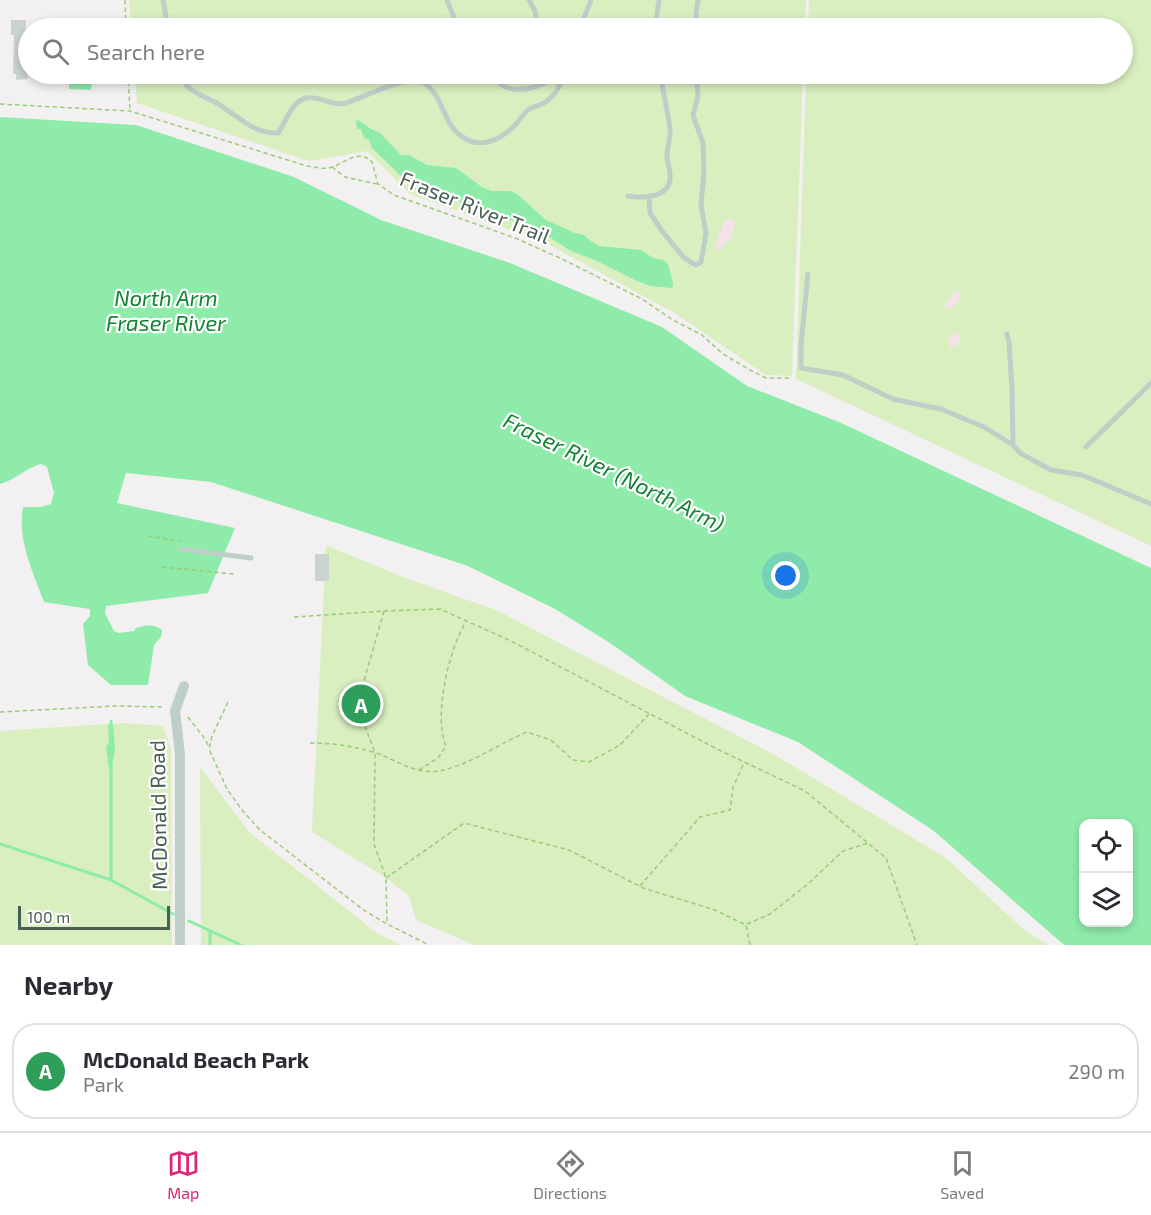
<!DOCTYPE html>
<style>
body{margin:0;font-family:"Exo 2",sans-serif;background:#f2f2f3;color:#2b2b33}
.controls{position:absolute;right:18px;bottom:18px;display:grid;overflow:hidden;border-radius:12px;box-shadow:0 3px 9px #0003}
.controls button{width:54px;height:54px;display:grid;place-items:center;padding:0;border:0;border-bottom:2px solid #e1e1e2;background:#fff;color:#2b2b33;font:30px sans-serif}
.scale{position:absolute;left:18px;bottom:15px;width:152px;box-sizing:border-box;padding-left:6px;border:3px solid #485e54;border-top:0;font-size:16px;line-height:21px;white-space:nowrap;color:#485e54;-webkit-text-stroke:4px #fff;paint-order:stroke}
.you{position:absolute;left:786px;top:576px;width:21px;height:21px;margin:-15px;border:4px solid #fff;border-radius:50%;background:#1a73e8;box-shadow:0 0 0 9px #1a73e833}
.badge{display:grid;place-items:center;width:39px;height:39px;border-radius:50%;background:#db2777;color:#fff;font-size:20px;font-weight:700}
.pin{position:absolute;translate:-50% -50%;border:3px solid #fff;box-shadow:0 2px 6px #0006}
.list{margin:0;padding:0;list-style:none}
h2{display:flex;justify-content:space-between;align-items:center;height:78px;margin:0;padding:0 24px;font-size:26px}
h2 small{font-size:20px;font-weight:400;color:#7c7c81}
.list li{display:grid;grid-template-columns:39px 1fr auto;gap:18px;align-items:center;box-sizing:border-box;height:96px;margin:0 12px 12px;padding:0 12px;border:2px solid #e1e1e2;border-radius:24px}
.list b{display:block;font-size:22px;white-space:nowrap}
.list p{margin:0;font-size:20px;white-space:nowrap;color:#7c7c81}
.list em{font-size:20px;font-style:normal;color:#7c7c81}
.icon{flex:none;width:33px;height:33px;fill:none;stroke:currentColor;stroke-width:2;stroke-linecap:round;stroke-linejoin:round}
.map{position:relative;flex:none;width:1151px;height:945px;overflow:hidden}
.search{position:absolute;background:#fff;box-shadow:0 3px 9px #0003;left:18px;right:18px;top:18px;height:66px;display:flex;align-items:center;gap:15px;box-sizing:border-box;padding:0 21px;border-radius:33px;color:#7c7c81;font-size:22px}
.sheet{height:186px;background:#fff}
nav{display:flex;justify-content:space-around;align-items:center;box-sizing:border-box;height:84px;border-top:2px solid #e1e1e2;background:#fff;font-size:16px;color:#7c7c81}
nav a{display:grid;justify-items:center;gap:3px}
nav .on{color:#db2777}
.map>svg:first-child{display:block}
</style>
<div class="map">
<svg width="1151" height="945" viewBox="0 0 1151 945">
<rect width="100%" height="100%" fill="#f3f0f2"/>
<g fill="#d9efc0">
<path d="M129,0H806L805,28H131Z"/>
<path d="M809,0H1151V546L796,379L806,74H1122V28H808Z"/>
<path d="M135,74H803L792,376L766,375L676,314L544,242L410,194L367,151L309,161L137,103Z"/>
<path d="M326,545L400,576L496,610L777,756L946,858L1022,928L1048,945H474L416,920L409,896L386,878L312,832Z"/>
<path d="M123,723L163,726L171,750L172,945H0V731Z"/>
<path d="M200,767L249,832L377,933L401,945H201Z"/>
</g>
<g fill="#f3e2e6">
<path d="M729,218L735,223L731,238L725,244L723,249L718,251L716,249C715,243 722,228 724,222Z"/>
<path d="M956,291L960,292C962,300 955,306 949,309L945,308L946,303Z"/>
<path d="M958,332L961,340L957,346L950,348L948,340L953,334Z"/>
</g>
<g fill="#8eebaa" fill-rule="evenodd">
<path d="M69,81L92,82L91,90L69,89Z"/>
<path d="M0,117L136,125L294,177L381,220L510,263L662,327L747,386L839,422L1151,568V945H1064L934,831L798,742L685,696L610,643L555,609L468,566L211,482L126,473L117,503L235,528L208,593L106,606L105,613L114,631L119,633L134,631L136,628C146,625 153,624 162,630L161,637L154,645L148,685H111L88,665L83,624L90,616V609L44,602C33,572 17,540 23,507H41L51,504L54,493L47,467L41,464C26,468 15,480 0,484ZM1084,824H1128V922H1084Z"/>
<path d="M356,120C365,121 369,131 379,132L401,155H409L427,165L456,168L482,187L492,191H510L517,194L546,220L575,233L584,235L592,242L599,246L641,250L653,258L663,260L668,264L673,283L672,288L650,286L635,280L597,261L571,251L543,233L527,226L462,203L427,183L403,178L372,148L369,140L364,138L361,129H357Z"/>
<path d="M108,725H113L115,748L112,769H109L106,748L109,741Z"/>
</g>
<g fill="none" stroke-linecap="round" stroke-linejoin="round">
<g stroke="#8eebaa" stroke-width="3">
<path d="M111,721V729"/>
<path d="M111,765V880"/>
<path d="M0,844L111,880L173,914"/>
<path d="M189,921L241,945"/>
<path d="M210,932V945"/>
</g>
</g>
<g fill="#cad3d0">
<path d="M11,20H26L25,41H27L28,79L16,80V74H13L14,35H11Z"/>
<rect x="315" y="554" width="14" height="27"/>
</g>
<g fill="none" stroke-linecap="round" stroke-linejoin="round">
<g stroke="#9acc78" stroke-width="1.5" stroke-dasharray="4.5 3" stroke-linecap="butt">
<path d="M125,0L126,28"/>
<path d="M128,74L130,111"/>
<path d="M0,104L130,111L307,166C315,167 324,170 332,167C345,163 359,148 372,162L378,184L394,195L515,238L560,258L642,299L673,320L702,335L723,354L750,370L766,378H791"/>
<path d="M332,167L345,177L377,184"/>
<path d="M148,536L180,541"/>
<path d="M162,567L234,574"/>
<path d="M384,611L357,705L375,753L374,844L386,878L387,923"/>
<path d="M294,617L384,611L440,609L511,641L717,749L805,791L886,858L917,945"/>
<path d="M228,702L212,736L209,749L227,789L242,810L260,830L365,911L387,924L429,945"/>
<path d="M0,712L116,706L164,707"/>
<path d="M188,717L205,739L209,747"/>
<path d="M310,743C332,743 352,746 373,752C395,759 415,775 439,771C470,765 498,744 527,732L551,740L573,760L589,762L620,745L649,714"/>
<path d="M419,770L438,758L446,746C433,718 449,648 466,622"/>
<path d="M386,878L464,823L569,850L643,888L715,910L746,925L750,945"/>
<path d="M640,886L700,817L730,810L733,787L744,763"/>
<path d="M747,924L770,914L809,883L843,851L868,843"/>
</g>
<g stroke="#becfc8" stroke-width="5">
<path d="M163,0L168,28"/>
<path d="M447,0L458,28"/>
<path d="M529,0L535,11L538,28"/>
<path d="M583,28L584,18L591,0"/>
<path d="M655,28L659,0"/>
<path d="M698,28L696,14L698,0"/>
<path d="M186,74V85C195,94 205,97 215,102C236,114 252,134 278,133C286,122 291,102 306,98C320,95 332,107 346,103C363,98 409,73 424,83C443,95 443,123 460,135C479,151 501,140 516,124C520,120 523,114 528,110C532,107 536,106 540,105C555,98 559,87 565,74"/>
<path d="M489,74C496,80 503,88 513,89C526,91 549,85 556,74"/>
<path d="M628,196C644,199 672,197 670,175C670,168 667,163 667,156C667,147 671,138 670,129C668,110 662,92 661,74"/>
<path d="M649,196L650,213L662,231L684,258L696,265L701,262L706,234L701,204L704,172L703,143L693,115L698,96L696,74"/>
<path d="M808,274L801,345V368L843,375L893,399L941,409L984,427L1013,445L1020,453L1051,470L1082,475L1151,504"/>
<path d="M1007,334L1009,342L1012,389L1013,445"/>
<path d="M1086,447L1151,383"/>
<path d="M181,549L251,558"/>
</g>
<path stroke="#becfc8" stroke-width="10" d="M180,945V754L175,711L184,686"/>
</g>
<g text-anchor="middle" stroke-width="4.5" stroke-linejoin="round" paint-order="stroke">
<g font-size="21" fill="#485e54" stroke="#fff">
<text transform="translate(475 208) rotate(22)" y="7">Fraser River Trail</text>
<text transform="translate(159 815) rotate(-91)" y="7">McDonald Road</text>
</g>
<g font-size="22" font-style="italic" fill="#108432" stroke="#fff">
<text x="166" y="306">North Arm<tspan x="166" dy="25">Fraser River</tspan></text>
<text transform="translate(614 472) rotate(26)" y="8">Fraser River (North Arm)</text>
</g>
</g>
</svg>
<div class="controls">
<button><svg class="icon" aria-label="locate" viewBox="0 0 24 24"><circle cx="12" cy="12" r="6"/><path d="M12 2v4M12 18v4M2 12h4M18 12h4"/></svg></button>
<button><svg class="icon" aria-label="layers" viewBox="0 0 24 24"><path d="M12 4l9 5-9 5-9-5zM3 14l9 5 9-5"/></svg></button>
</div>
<div class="scale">100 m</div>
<div class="you"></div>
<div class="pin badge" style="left:361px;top:704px;background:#2e9e5b">A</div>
<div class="search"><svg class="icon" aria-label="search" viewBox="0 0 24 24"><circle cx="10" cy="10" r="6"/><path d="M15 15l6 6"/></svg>Search here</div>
</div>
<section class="sheet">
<h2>Nearby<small></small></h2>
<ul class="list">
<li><span class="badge" style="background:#2e9e5b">A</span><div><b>McDonald Beach Park</b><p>Park</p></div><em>290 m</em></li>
</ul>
</section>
<nav>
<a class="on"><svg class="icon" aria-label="map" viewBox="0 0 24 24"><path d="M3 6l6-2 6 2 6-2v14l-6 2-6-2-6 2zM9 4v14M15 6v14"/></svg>Map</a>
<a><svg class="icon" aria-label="directions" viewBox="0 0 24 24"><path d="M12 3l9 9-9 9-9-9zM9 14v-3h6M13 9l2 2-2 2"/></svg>Directions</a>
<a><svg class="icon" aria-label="saved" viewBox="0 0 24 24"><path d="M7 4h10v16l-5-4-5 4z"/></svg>Saved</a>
</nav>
